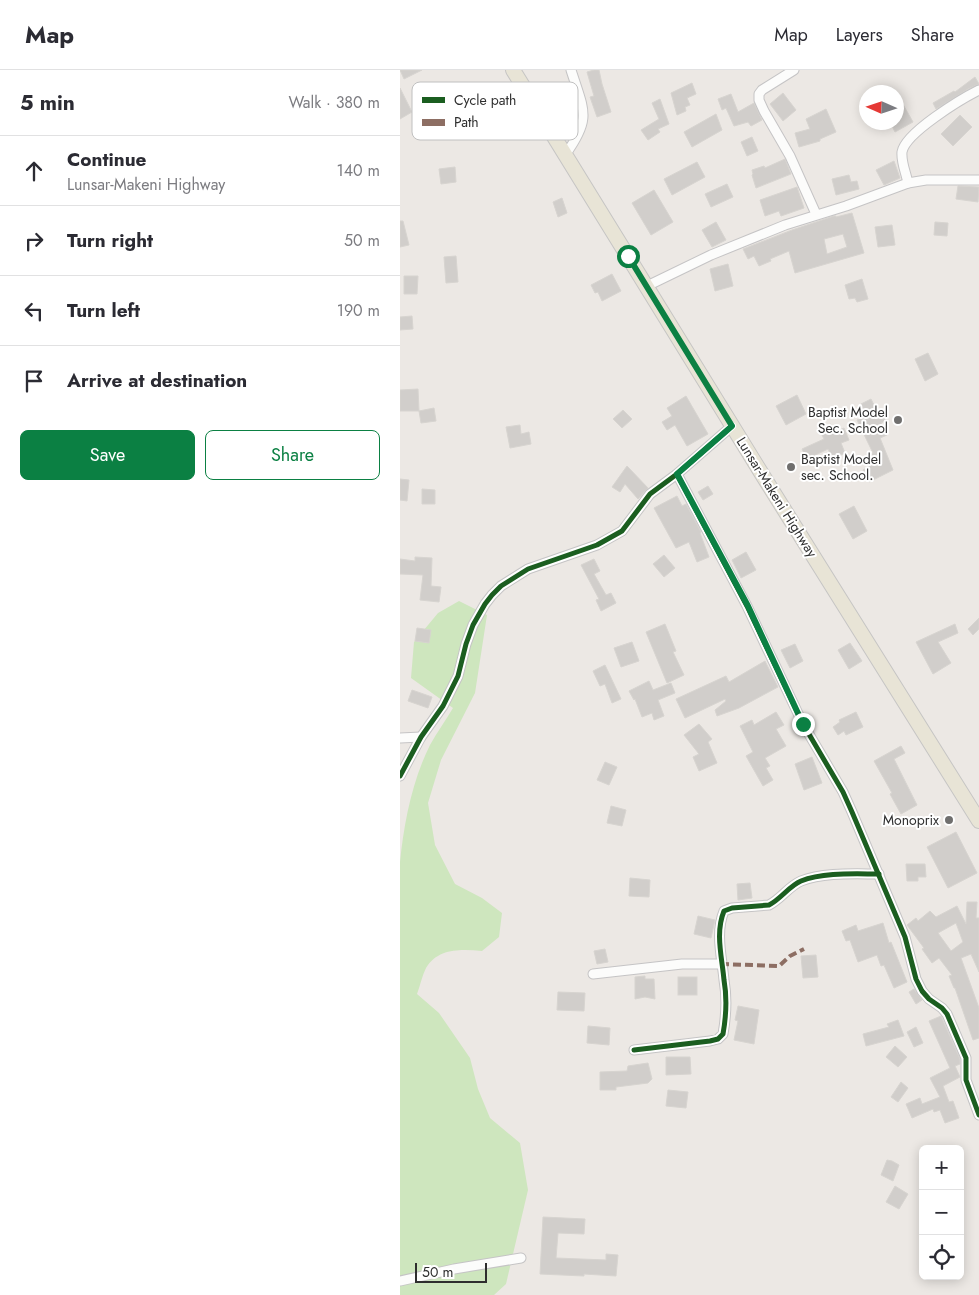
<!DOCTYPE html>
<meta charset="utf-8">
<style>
body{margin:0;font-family:Jost,sans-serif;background:#f7f7f7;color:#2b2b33}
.controls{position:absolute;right:15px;bottom:15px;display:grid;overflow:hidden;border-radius:8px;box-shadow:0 2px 12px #0003}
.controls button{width:45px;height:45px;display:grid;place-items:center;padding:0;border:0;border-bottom:1px solid #e1e1e2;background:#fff;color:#2b2b33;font:25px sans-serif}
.compass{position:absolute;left:459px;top:15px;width:45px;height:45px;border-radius:50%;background:#fff;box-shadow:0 2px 12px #0003;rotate:273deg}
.scale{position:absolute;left:15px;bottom:12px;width:72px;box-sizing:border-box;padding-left:5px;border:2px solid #2e2e2e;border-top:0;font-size:14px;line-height:18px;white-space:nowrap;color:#2e2e2e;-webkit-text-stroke:4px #fff;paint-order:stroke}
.stop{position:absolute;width:15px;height:15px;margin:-11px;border:4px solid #0b8043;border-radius:50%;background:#fff}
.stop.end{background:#0b8043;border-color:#fff;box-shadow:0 1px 5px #0008}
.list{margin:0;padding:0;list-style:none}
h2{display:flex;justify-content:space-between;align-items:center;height:65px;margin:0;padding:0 20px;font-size:21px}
h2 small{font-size:16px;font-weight:400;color:#7c7c81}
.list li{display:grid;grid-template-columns:32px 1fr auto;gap:15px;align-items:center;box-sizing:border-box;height:70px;padding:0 20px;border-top:1px solid #e1e1e2}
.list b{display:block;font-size:19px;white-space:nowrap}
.list p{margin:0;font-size:16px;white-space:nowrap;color:#7c7c81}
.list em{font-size:16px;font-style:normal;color:#7c7c81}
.actions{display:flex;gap:10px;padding:15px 20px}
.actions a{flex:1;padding:11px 0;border:1px solid #0b8043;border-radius:8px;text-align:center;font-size:18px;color:#0b8043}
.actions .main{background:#0b8043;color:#fff}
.icon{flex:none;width:28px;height:28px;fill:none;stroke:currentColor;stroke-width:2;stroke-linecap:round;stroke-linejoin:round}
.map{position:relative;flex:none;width:579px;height:1225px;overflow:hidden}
header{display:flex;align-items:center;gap:30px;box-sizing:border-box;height:70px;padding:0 25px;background:#fff;border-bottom:1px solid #e1e1e2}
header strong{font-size:24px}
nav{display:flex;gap:28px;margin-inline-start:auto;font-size:18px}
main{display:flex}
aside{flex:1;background:#fff}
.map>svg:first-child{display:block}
</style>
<header>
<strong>Map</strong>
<nav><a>Map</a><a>Layers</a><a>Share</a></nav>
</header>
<main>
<aside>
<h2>5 min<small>Walk · 380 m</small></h2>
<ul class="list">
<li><svg class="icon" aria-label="ahead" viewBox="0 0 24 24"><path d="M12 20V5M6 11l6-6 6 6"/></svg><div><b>Continue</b><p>Lunsar-Makeni Highway</p></div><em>140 m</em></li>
<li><svg class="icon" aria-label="right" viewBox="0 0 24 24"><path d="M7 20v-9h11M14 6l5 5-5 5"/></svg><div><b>Turn right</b></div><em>50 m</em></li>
<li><svg class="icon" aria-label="left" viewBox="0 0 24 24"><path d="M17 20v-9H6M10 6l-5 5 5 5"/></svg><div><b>Turn left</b></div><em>190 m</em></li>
<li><svg class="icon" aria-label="arrive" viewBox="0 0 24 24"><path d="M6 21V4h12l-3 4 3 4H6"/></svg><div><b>Arrive at destination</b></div></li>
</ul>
<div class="actions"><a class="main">Save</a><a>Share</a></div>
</aside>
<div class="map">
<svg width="579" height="1225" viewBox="0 0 579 1225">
<rect width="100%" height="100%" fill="#ece8e4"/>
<path fill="#cee6be" d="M59,531L87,545L75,623L41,690L28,733L35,775L55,814L82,828L102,843L99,867L82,881C61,879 38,878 26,898C22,906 20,916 17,924L39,943L70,988L78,1019L90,1048L120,1073L128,1120L106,1214L94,1225H0V792C4,753 12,711 30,675C37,662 46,650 53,638L11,608L14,572L38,543Z"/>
<g fill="#d1cecb" stroke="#d7d4d0" fill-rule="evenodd">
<path d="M0,0H22L4,9Z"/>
<path d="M194,0H199L202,14L211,42L197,47L190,27L194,26L187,2Z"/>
<path d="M575,7L579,14L568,19L536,39L533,33L554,21L555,22Z"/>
<path d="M292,13L296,24L287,28L290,35L285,37L286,41L277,45L271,23Z"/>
<path d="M0,18L12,42L0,49Z"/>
<path d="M496,22L513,52L495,62L490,52H496Z"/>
<path d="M383,23L396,40L383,51L370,34Z"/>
<path d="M331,24L338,42L354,33L362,50L351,56L348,52L334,56L326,38L322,40L318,29Z"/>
<path d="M260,29L269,54L258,59L260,62L248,70L241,60L259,49L252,33Z"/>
<path d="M426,39L436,62L420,69V71L399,77L395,63L410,59L406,49Z"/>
<path d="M316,44L322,60L292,77L284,62Z"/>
<path d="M560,45L572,57L553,76L541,64Z"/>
<path d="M352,67L358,81L347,86L341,72Z"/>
<path d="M385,89L391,104L356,118L352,105L353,104L352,100L364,96L365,98Z"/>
<path d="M494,91L500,108L484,115L476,100Z"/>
<path d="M297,92L305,107L272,125L264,109Z"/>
<path d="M55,97L56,112L41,114L39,99Z"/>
<path d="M449,105L451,112L457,111L459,119L436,125L432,109Z"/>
<path d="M327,114L333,127L311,137L305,124Z"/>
<path d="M558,116L579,117L578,132L556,129Z"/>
<path d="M397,117L404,138L381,146L379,141L365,146L360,130Z"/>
<path d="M254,120L273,152L251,165L232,133Z"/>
<path d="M162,128L167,143L158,147L153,132Z"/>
<path d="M452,143L464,183L395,203L389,181L370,189L371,191L359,196L354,186L348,189L343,179L392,160L434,146H436V147ZM443,164L447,177L427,184L424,169Z"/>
<path d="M0,151H3L9,175L0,177Z"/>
<path d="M316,152L326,170L312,177L302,160Z"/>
<path d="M535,152L548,153L547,166L534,165Z"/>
<path d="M492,155L495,175L478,177L475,157Z"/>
<path d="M56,186L58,212L46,213L44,187Z"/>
<path d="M328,194L333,216L315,221L310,199Z"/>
<path d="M212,204L221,221L202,231L198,222L195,223L191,215Z"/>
<path d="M4,206H18L17,224H4Z"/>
<path d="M462,209L468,229L457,232L455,228L449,229L445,215Z"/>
<path d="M12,246L13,259L0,260V247Z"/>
<path d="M528,283L538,304L525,311L515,289Z"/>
<path d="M18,319L19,341H0V320Z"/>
<path d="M397,325L406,344L386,355L376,336Z"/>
<path d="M286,326L308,364L287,376L275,355L267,360L262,352L272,346L267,338Z"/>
<path d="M471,329L477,341L482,339L487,350L481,353L487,365L480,368L493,400L469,412L463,400L470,396L465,386L473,383L457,350L467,346L461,334Z"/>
<path d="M34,338L36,351L21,353L19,341Z"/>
<path d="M223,340L232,349L222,358L213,349Z"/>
<path d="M431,354L435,362L444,358L449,370L441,373L445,383L433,389L428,379L407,389L402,379L424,369L419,359Z"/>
<path d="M120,355L121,364L129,362L131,374L110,378L106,357Z"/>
<path d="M227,396L248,418L238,429L225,414L220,422L212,417Z"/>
<path d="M0,409L9,410L7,431L0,430Z"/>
<path d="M308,416L313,424L303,430L298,422Z"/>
<path d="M22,419L35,420V434H22Z"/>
<path d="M277,426L282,436L286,434L301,462L300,463L309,487L297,492L289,472L276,478L254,438Z"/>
<path d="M454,436L467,461L453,469L439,444Z"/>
<path d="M346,482L356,500L341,508L332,490Z"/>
<path d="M264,485L275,498L264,507L253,494Z"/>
<path d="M15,487L32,488L31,516L41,517L39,532L20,530L23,505L0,504V489L15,491Z"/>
<path d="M194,489L200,501L194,504L206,525L211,523L216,533L201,541L196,530L199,529L181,495Z"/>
<path d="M579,548V559L573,565L568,559Z"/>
<path d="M265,554L276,581L273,582L284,605L267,613L246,562Z"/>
<path d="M555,554L558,563L538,572L551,593L533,604L516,572Z"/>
<path d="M17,558L31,560L29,573L15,571Z"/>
<path d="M232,572L239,591L221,597L214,578Z"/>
<path d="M450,573L462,591L449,599L438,580Z"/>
<path d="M395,574L403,591L390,598L381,580Z"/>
<path d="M365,591L378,617L339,638L317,646L315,640L326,631L325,629L285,648L276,629L326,606L329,612Z"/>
<path d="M205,595L221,629L212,633L205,614L200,616L193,601Z"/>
<path d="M249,611L253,620L271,613L275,623L258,630L264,646L254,650L252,643L242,647L235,629L234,630L229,621Z"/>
<path d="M12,620L32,627L28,638L8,631Z"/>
<path d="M376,642L384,655L376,659L386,676L365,688L370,696L366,698L373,710L363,716L346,686L353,682L340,656L352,650L354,655Z"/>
<path d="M456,642L463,657L446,665L444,661L438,665L433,657L440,652L439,650Z"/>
<path d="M299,654L312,669L308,672L317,693L299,701L293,687L299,684L284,665Z"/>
<path d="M501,676L505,683L494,689L517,735L501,744L490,724L492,723L474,691Z"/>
<path d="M412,687L422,713L404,720L395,694Z"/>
<path d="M205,692L217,697L209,715L197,710Z"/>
<path d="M211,736L226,740L222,756L207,753Z"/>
<path d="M556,762L577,803L548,818L527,777Z"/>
<path d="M506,794H525L526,807H518V811H507Z"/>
<path d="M230,808L250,810L249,827L229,826Z"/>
<path d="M350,813L352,828L338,830L337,814Z"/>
<path d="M567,832H577L576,848H579V902L571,884L561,888L579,938V968L573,970L555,918H554L549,906L552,905L539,888L532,893L522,879L524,878L507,855L516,848L518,851L530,841L536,847L557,836L566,854ZM556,853L563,872L551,881L538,863Z"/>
<path d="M298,846L315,850L311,868L294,864Z"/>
<path d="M483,853L489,873L491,872L507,912L494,918L484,895L481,896L477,885L458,892L450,870L446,871L442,861L456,855L458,861Z"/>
<path d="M205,879L208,892L197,894L194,881Z"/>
<path d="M416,885L418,907L403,908L401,886Z"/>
<path d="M245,906V909H254L255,929L245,927L235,929V907Z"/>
<rect x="278" y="907" width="19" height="18"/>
<path d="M514,919L522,930L516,934L509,922Z"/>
<path d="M158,922L185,923L184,941L157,940Z"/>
<path d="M338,936L359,940L354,974L334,970L338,951L335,950Z"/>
<path d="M541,946L560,989V994L555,996L560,1007L543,1016L549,1032L553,1031L559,1048L545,1053L540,1040L534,1042L533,1039L512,1048L506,1034L520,1028L522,1034L540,1027L530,1008L550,998L529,951Z"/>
<path d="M498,950L504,966L466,976L463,964L489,957L487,954Z"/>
<path d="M188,956L210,958L209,975L187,973Z"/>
<path d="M516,957L523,973L514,977L507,962Z"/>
<path d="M495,976L507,987L498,997L486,987Z"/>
<path d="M266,987H290L291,1004L266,1005Z"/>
<path d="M248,993L252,1009L248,1013L216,1017V1020H200V1002L227,1001L228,996Z"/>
<path d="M501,1012L508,1018L498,1032L491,1027Z"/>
<path d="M268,1020L288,1022L286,1038L266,1036Z"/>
<path d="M487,1090L492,1091L499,1095L493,1111L481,1105Z"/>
<path d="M495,1116L508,1124L499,1139L486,1132Z"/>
<path d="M143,1147L185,1149L184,1164L158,1163L156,1188L206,1190V1184L218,1185L216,1206L184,1204V1206L140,1204Z"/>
</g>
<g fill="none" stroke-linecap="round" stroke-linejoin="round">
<g stroke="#c5c4c5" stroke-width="7">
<g id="lane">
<path d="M136,31C145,30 156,26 162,34"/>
<path d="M171,47L180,58"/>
</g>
</g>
<g stroke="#c5c4c5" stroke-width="11">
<g id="street">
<path d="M394,0L362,20L359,24V30L364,41L390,86L416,144"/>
<path d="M165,85C192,48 184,41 171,0"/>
<path d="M508,113C506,103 501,92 502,82C505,63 561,29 579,20"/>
<path d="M247,216L311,185L385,155L446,136L508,113L526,110H579"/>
<path d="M277,404L347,536L403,654L443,722L452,742L505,867L516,909L522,921L529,929L542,938L547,944L566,988V1010L579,1045"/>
<path d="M0,668L21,667"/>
<path d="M0,706L21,667L43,636L58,606L66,574L73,555L85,534L92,525L101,516L128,499L197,475L222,461L250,424L277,404L332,356"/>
<path d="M193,904L282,894H321"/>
<path d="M234,980L310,971L318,969L323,964C326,947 327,927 324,910C322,887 315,863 324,841L332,838L369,835C381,829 389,816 401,811C423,802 455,804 479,804"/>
<path d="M0,1211L54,1199L121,1188"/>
</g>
</g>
<g stroke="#c6c5c4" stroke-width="16">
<path id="primary" d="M113,0L365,409L579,751"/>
</g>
<use href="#lane" stroke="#fcfcfb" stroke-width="4.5"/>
<use href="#street" stroke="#fcfcfb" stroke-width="9"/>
<use href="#primary" stroke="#e8e4d6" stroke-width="14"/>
<path stroke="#8d6e63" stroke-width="4" stroke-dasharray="8 4" stroke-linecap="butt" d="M321,894L379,896L390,886L404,879"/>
<g stroke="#fff" stroke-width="8">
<g id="cycleway">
<path d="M277,404L347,536L403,654L443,722L452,742L505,867L516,909L522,921L529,929L542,938L547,944L566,988V1010L579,1045"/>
<path d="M0,706L21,667L43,636L58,606L66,574L73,555L85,534L92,525L101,516L128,499L197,475L222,461L250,424L277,404L332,356"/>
<path d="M234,980L310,971L318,969L323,964C326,947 327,927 324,910C322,887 315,863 324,841L332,838L369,835C381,829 389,816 401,811C423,802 455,804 479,804"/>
</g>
</g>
<use href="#cycleway" stroke="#1b5e20" stroke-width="5"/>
</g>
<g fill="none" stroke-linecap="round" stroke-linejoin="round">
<path stroke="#0b8043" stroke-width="6" d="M228,186L332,356L277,404L348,536L403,654"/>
</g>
<g fill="#706f6e" stroke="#fff" stroke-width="2">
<circle cx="498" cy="350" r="5"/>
<circle cx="391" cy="397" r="5"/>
<circle cx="549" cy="750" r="5"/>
</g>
<g text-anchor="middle" stroke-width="4" stroke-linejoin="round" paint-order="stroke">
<g font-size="14" fill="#2e2e2e" stroke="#fff" text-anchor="end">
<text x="488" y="347">Baptist Model<tspan x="488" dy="16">Sec. School</tspan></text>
<text x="401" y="394" text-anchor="start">Baptist Model<tspan x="401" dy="16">sec. School.</tspan></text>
<text x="539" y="755">Monoprix</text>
</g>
<g font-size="14" fill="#2e2e2e" stroke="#fff">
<text transform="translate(377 427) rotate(58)" y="5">Lunsar-Makeni Highway</text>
</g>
</g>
<rect x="12" y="12" width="166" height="58" rx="8" fill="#fff" stroke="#c0c0c0" stroke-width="1"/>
<rect x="22" y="27" width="23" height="6" fill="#1b5e20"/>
<rect x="22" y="49" width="23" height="7" fill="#8d6e63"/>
<g font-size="14" fill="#2e2e2e">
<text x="54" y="35">Cycle path</text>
<text x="54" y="57">Path</text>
</g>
</svg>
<div class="controls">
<button>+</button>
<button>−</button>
<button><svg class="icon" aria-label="locate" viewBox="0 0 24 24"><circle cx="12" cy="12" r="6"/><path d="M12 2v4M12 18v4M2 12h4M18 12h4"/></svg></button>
</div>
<svg class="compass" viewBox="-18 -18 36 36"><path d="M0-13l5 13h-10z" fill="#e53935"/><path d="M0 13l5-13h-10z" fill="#7c7c81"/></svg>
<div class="scale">50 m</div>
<div class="stop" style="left:228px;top:186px"></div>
<div class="stop end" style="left:403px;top:654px"></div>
</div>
</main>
